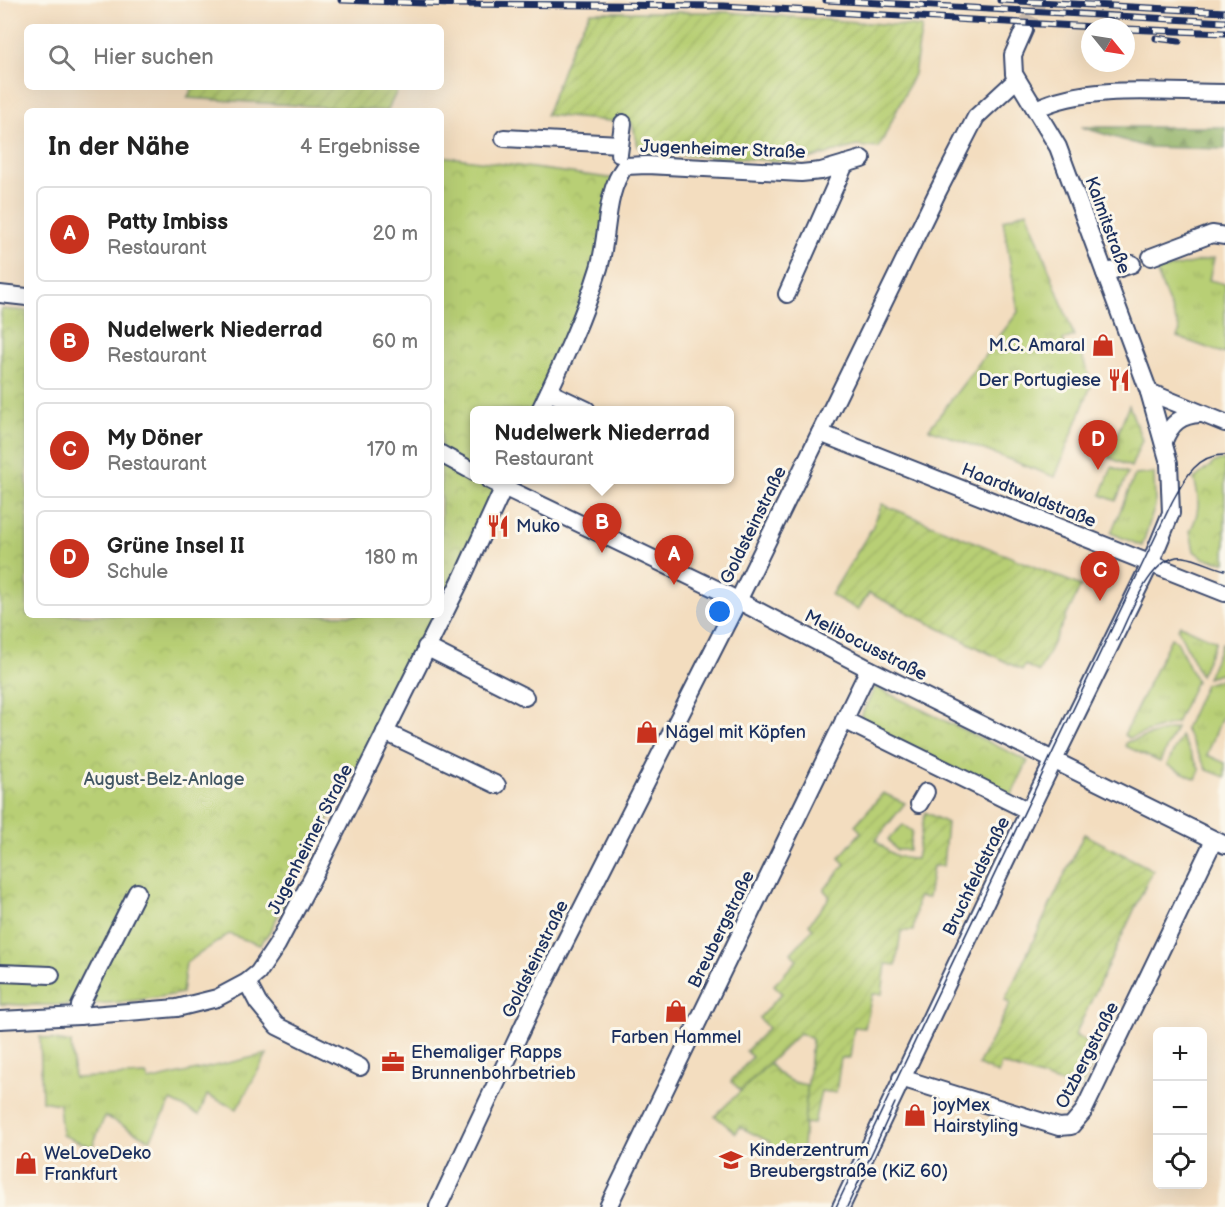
<!DOCTYPE html>
<html lang="de">
<meta charset="utf-8">
<style>
body{margin:0;font-family:"Balsamiq Sans",sans-serif;background:#f2f2f2;color:#222}
.controls{position:absolute;right:18px;bottom:18px;display:grid;overflow:hidden;border-radius:9px;box-shadow:0 6px 24px #0002}
.controls button{width:54px;height:54px;display:grid;place-items:center;padding:0;border:0;border-bottom:2px solid #e0e0e0;background:#fff;color:#222;font:30px sans-serif}
.compass{position:absolute;left:1081px;top:18px;width:54px;height:54px;border-radius:50%;background:#fff;box-shadow:0 6px 24px #0002;rotate:120deg}
.you{position:absolute;left:720px;top:612px;width:21px;height:21px;margin:-15px;border:4px solid #fff;border-radius:50%;background:#1a73e8;box-shadow:0 0 0 9px #1a73e833}
.badge{display:grid;place-items:center;width:39px;height:39px;border-radius:50%;background:#c8321e;color:#fff;font-size:20px;font-weight:700}
.pin{position:absolute;translate:-50% -50px;filter:drop-shadow(0 2px 3px #0008)}
.pin::after{content:'';position:absolute;top:32px;width:21px;height:18px;background:inherit;clip-path:polygon(0 0,100% 0,50% 100%)}
.popup{position:absolute;left:470px;top:406px;width:264px;height:78px;box-sizing:border-box;display:grid;place-content:center;border-radius:9px;background:#fff;filter:drop-shadow(0 2px 4px #0005);font-size:20px;white-space:nowrap;color:#767676}
.popup b{font-size:22px;color:#222}
.popup::after{content:'';position:absolute;left:50%;top:100%;margin-left:-12px;border:12px solid transparent;border-top-color:#fff}
.list{margin:0;padding:0;list-style:none}
h2{display:flex;justify-content:space-between;align-items:center;height:78px;margin:0;padding:0 24px;font-size:26px}
h2 small{font-size:20px;font-weight:400;color:#767676}
.list li{display:grid;grid-template-columns:39px 1fr auto;gap:18px;align-items:center;box-sizing:border-box;height:96px;margin:0 12px 12px;padding:0 12px;border:2px solid #e0e0e0;border-radius:9px}
.list b{display:block;font-size:22px;white-space:nowrap}
.list p{margin:0;font-size:20px;white-space:nowrap;color:#767676}
.list em{font-size:20px;font-style:normal;color:#767676}
.icon{flex:none;width:33px;height:33px;fill:none;stroke:currentColor;stroke-width:2;stroke-linecap:round;stroke-linejoin:round}
.map{position:relative;flex:none;width:1225px;height:1207px;overflow:hidden}
.search{position:absolute;background:#fff;box-shadow:0 6px 24px #0002;left:24px;top:24px;width:420px;height:66px;display:flex;align-items:center;gap:15px;box-sizing:border-box;padding:0 21px;border-radius:9px;color:#767676;font-size:22px}
.panel{position:absolute;background:#fff;box-shadow:0 6px 24px #0002;left:24px;top:108px;width:420px;height:510px;border-radius:9px}
.map>svg:first-child{display:block}
</style>
<div class="map">
<svg width="1225" height="1207" viewBox="0 0 1225 1207">
<defs>
<pattern id="grass-tufts" width="24" height="20" patternUnits="userSpaceOnUse" patternTransform="scale(1.5)"><rect width="24" height="20" fill="#b8cf74"/><path d="M3 7l-1-3M5 7V3M7 7l1-3M15 17l-1-3M17 17v-4M19 17l1-3" fill="none" stroke="#9eb267"/></pattern>
<pattern id="forest-firs" width="22" height="20" patternUnits="userSpaceOnUse" patternTransform="scale(1.5)"><rect width="22" height="20" fill="#92b266"/><path d="M5 1l3.5 6h-7zM16 11l3.5 6h-7z" fill="#769157"/></pattern>
<pattern id="park-crowns" width="20" height="18" patternUnits="userSpaceOnUse" patternTransform="scale(1.5)"><rect width="20" height="18" fill="#b8cf74"/><path d="M2 6a3 3 0 1 1 6 0M12 15a3 3 0 1 1 6 0" fill="none" stroke="#9eb267"/></pattern>
<pattern id="garden-furrows" width="10" height="10" patternUnits="userSpaceOnUse" patternTransform="scale(1.5)"><rect width="10" height="10" fill="#b8cf74"/><path d="M-1 1l2-2M0 10L10 0M9 11l2-2" fill="none" stroke="#9eb267"/></pattern>
</defs>
<rect width="100%" height="100%" fill="#fbf7ec"/>
<filter id="ink" filterUnits="userSpaceOnUse"><feTurbulence type="fractalNoise" baseFrequency=".0167" numOctaves="2"/><feDisplacementMap in="SourceGraphic" scale="12" xChannelSelector="R" yChannelSelector="G"/><feConvolveMatrix kernelMatrix="1 2 1 2 8 2 1 2 1" color-interpolation-filters="sRGB"/></filter>
<filter id="wash" filterUnits="userSpaceOnUse"><feTurbulence type="fractalNoise" baseFrequency=".008" numOctaves="4" result="noise"/><feDisplacementMap in="SourceGraphic" scale="24" xChannelSelector="R" yChannelSelector="G"/><feGaussianBlur stdDeviation="1.35" result="paint"/><feColorMatrix in="noise" values="0 0 0 0 0 0 0 0 0 0 0 0 0 0 0 0 0 1.4 0 .05"/><feComposite in="paint" operator="in"/></filter>
<g filter="url(#wash)">
<rect width="100%" height="100%" fill="#f3ddbf"/>
<g fill="url(#grass-tufts)" stroke="#6a7f69" stroke-width="1.5">
<path d="M1027,211L1074,336L1063,340L1067,351L1079,348L1092,383L1055,477L929,429L1018,312L1003,220Z"/>
<path d="M1214,258L1209,280L1225,284V354L1177,337L1180,331L1156,271Z"/>
<path d="M1112,467L1128,473L1116,501L1101,495Z"/>
<path d="M1154,473L1155,506L1142,546L1111,533L1135,475Z"/>
<path d="M1180,625L1216,641L1200,675L1178,629Z"/>
<path d="M1171,638L1177,641L1196,681L1176,723L1129,738L1124,735Z"/>
<path d="M1222,643L1225,644V672L1207,678Z"/>
<path d="M1225,678V709L1207,755L1225,763V777L1207,770L1185,729L1205,684Z"/>
<path d="M1176,728L1160,762L1125,746L1127,742Z"/>
<path d="M1181,736L1200,770L1196,779L1167,765Z"/>
<path d="M40,1037L71,1043L74,1078L146,1075L149,1081L267,1054L237,1109L207,1095L199,1115L171,1101L150,1140L105,1116L92,1147L62,1135L59,1104L42,1101Z"/>
</g>
<path fill="url(#forest-firs)" stroke="#567062" stroke-width="1.5" d="M1081,127H1225V149L1146,147Z"/>
<g fill="url(#park-crowns)" stroke="#6a7f69" stroke-width="1.5">
<path d="M441,156L616,179L578,327L539,410H474V480H507L441,606Z"/>
<path d="M1,309L27,311V615H436L270,931L260,945L229,934L186,963L182,993C123,1005 59,1007 0,1004Z"/>
<path d="M1129,405L1142,440L1131,467L1108,457Z"/>
<path d="M1225,460V562L1203,558L1194,551L1190,531C1200,513 1200,499 1194,479L1215,462Z"/>
<path d="M875,687L1028,761L1011,796L858,722Z"/>
<path d="M903,825L912,831L909,850H896L888,839Z"/>
<path d="M769,1063C780,1077 790,1083 808,1085L802,1159L781,1156L767,1149L770,1142L740,1127L736,1133L715,1116Z"/>
</g>
<g fill="url(#garden-furrows)" stroke="#6a7f69" stroke-width="1.5">
<path d="M591,12H726L922,27L914,74L879,148L857,146L797,162L647,153L638,146L632,123L546,115L574,40Z"/>
<path d="M193,87H399L387,111L187,98Z"/>
<path d="M882,504L1081,586L1039,672L1025,665L1022,670L869,593L858,610L831,595L872,528Z"/>
<path d="M883,793L905,803L876,840C888,853 898,859 916,859L925,812L947,823L943,866H933L928,898L918,897L913,931H901L896,965L886,964L882,994H872L865,1028L854,1027L850,1058H841L836,1093L821,1091L814,1124L804,1123L812,1039L800,1033L741,1091L731,1081L752,1057L746,1051L768,1028L759,1018L782,993L774,985L797,960L791,953L813,929L809,924L830,897L824,890L845,864L839,858L861,832L855,825Z"/>
<path d="M1084,834L1153,870L1075,1035L1100,1049L1080,1090L1001,1064L998,1074L978,1065L1010,1004L1005,1000Z"/>
</g>
</g>
<g filter="url(#ink)">
<g fill="none" stroke-linecap="round" stroke-linejoin="round">
<path stroke="#c8baac" stroke-width="16" stroke-dasharray="16 8" stroke-linecap="butt" d="M1024,30L1039,0"/>
<g stroke="#3b496d" stroke-width="20">
<g id="minor">
<path d="M1036,109C1088,83 1166,93 1225,93"/>
<path d="M504,138L620,144"/>
<path d="M619,154L623,123"/>
<path d="M1151,257L1212,234L1225,236"/>
<path d="M1105,273L1132,264"/>
<path d="M0,294L27,297"/>
<path d="M787,294L845,164"/>
<path d="M549,392L587,410"/>
<path d="M1149,392L1225,423"/>
<path d="M540,410C562,364 584,317 599,268C609,235 604,194 625,166L647,165L801,173L821,171L862,159"/>
<path d="M820,433L1225,593"/>
<path d="M1164,441C1171,423 1181,415 1200,414"/>
<path d="M441,454L474,472"/>
<path d="M489,480L716,589L869,669L1225,845"/>
<path d="M426,647L525,697"/>
<path d="M844,720L1029,811"/>
<path d="M385,732L497,785"/>
<path d="M919,804L926,792"/>
<path d="M0,973L51,975"/>
<path d="M247,982L258,1003L277,1026L360,1067"/>
<path d="M79,1016L80,1006L137,892"/>
<path d="M0,1020L79,1016L177,1008L217,998L247,982L258,973L277,945L315,873L463,576L507,480"/>
<path d="M901,1078L1059,1127L1071,1126L1083,1112L1214,840"/>
<path d="M438,1207L534,1003L738,601L937,193L976,117L1016,80"/>
<path d="M608,1207L869,669"/>
<path d="M841,1207L1029,811L1150,564L1171,513L1169,463L1149,392L1058,147L1014,74L1013,55L1024,30"/>
</g>
</g>
<use href="#minor" stroke="#fff" stroke-width="16"/>
<g stroke="#1b2f5e" stroke-width="1.5">
<path d="M1117,641C1129,617 1151,552 1184,557C1198,559 1212,567 1225,570"/>
<path d="M836,1207L1172,502C1184,480 1196,454 1225,455"/>
<path d="M847,1207L895,1103"/>
</g>
<g stroke="#1b2f5e" stroke-width="7">
<g id="rail">
<path d="M341,0L452,4L724,6L1094,27"/>
<path d="M826,0L1225,22"/>
<path d="M1000,0L1225,12"/>
<path d="M1126,29L1225,33"/>
<path d="M1156,38L1179,41"/>
</g>
</g>
<use href="#rail" stroke="#fbf7ec" stroke-width="4.5" stroke-dasharray="14" stroke-linecap="butt"/>
</g>
</g>
<defs>
<g id="shop-bare" transform="scale(1.8)"><path d="M-5-2.5h2.3a2.7 3.5 0 0 1 5.4 0H5L5.5 6h-11ZM-1.5-2.5h3a1.5 2.3 0 0 0-3 0Z" fill="#c8321e" stroke="#fbf7ec" stroke-width="2.5" paint-order="stroke"/></g>
<g id="restaurant-bare" transform="scale(1.8)"><path d="M-5-6h1v4h1v-4h1v4h1v-4h1v5L-1.5 .5V6h-2V.5L-5-1ZM5-6V6H3V1.5H1.5Q1.5-4 5-6Z" fill="#c8321e" stroke="#fbf7ec" stroke-width="2.5" paint-order="stroke"/></g>
<g id="office-bare" transform="scale(1.8)"><path d="M-6-3h4V-5.5h4V-3h4V5H-6ZM-1-4.5V-3h2v-1.5ZM-6 0V1H6V0Z" fill="#c8321e" stroke="#fbf7ec" stroke-width="2.5" paint-order="stroke"/></g>
<g id="school-bare" transform="scale(1.8)"><path d="M0-5L7-2L0 1L-7-2ZM-4 1L0 2.5L4 1V4Q0 6-4 4Z" fill="#c8321e" stroke="#fbf7ec" stroke-width="2.5" paint-order="stroke"/></g>
</defs>
<g fill-rule="evenodd">
<use href="#shop-bare" x="1103" y="345"/>
<use href="#restaurant-bare" x="1119" y="380"/>
<use href="#restaurant-bare" x="498" y="526"/>
<use href="#shop-bare" x="647" y="732"/>
<use href="#shop-bare" x="676" y="1011"/>
<use href="#office-bare" x="393" y="1062"/>
<use href="#shop-bare" x="915" y="1115"/>
<use href="#school-bare" x="731" y="1160"/>
<use href="#shop-bare" x="26" y="1163"/>
</g>
<g text-anchor="middle" stroke-width="6" stroke-linejoin="round" paint-order="stroke">
<g font-size="18" fill="#1b2f5e" stroke="#fbf7ec">
<text transform="translate(723 149) rotate(2)" y="6">Jugenheimer Straße</text>
<text transform="translate(1108 225) rotate(70)" y="6">Kalmitstraße</text>
<text transform="translate(1029 495) rotate(22)" y="6">Haardtwaldstraße</text>
<text transform="translate(753 525) rotate(-64)" y="6">Goldsteinstraße</text>
<text transform="translate(866 645) rotate(27)" y="6">Melibocusstraße</text>
<text transform="translate(310 839) rotate(-63)" y="6">Jugenheimer Straße</text>
<text transform="translate(976 876) rotate(-64)" y="6">Bruchfeldstraße</text>
<text transform="translate(721 929) rotate(-64)" y="6">Breubergstraße</text>
<text transform="translate(535 959) rotate(-64)" y="6">Goldsteinstraße</text>
<text transform="translate(1087 1055) rotate(-63)" y="6">Otzbergstraße</text>
</g>
<g font-size="18" fill="#1b2f5e" stroke="#fbf7ec" text-anchor="start">
<text x="1085" y="351" text-anchor="end">M.C. Amaral</text>
<text x="1101" y="386" text-anchor="end">Der Portugiese</text>
<text x="516" y="532">Muko</text>
<text x="665" y="738">Nägel mit Köpfen</text>
<text x="676" y="1043" text-anchor="middle">Farben Hammel</text>
<text x="411" y="1058">Ehemaliger Rapps<tspan x="411" dy="21">Brunnenbohrbetrieb</tspan></text>
<text x="933" y="1111">joyMex<tspan x="933" dy="21">Hairstyling</tspan></text>
<text x="749" y="1156">Kinderzentrum<tspan x="749" dy="21">Breubergstraße (KiZ 60)</tspan></text>
<text x="44" y="1159">WeLoveDeko<tspan x="44" dy="21">Frankfurt</tspan></text>
</g>
<g font-size="18" fill="#425764" stroke="#fbf7ec">
<text x="164" y="785">August-Belz-Anlage</text>
</g>
</g>
</svg>
<div class="controls">
<button>+</button>
<button>−</button>
<button><svg class="icon" aria-label="locate" viewBox="0 0 24 24"><circle cx="12" cy="12" r="6"/><path d="M12 2v4M12 18v4M2 12h4M18 12h4"/></svg></button>
</div>
<svg class="compass" viewBox="-18 -18 36 36"><path d="M0-13l5 13h-10z" fill="#e53935"/><path d="M0 13l5-13h-10z" fill="#767676"/></svg>
<div class="you"></div>
<div class="pin badge" style="left:674px;top:585px">A</div>
<div class="pin badge" style="left:602px;top:553px">B</div>
<div class="popup"><b>Nudelwerk Niederrad</b>Restaurant</div>
<div class="pin badge" style="left:1100px;top:601px">C</div>
<div class="pin badge" style="left:1098px;top:470px">D</div>
<div class="search"><svg class="icon" aria-label="search" viewBox="0 0 24 24"><circle cx="10" cy="10" r="6"/><path d="M15 15l6 6"/></svg>Hier suchen</div>
<section class="panel">
<h2>In der Nähe<small>4 Ergebnisse</small></h2>
<ul class="list">
<li><span class="badge">A</span><div><b>Patty Imbiss</b><p>Restaurant</p></div><em>20 m</em></li>
<li><span class="badge">B</span><div><b>Nudelwerk Niederrad</b><p>Restaurant</p></div><em>60 m</em></li>
<li><span class="badge">C</span><div><b>My Döner</b><p>Restaurant</p></div><em>170 m</em></li>
<li><span class="badge">D</span><div><b>Grüne Insel II</b><p>Schule</p></div><em>180 m</em></li>
</ul>
</section>
</div>
